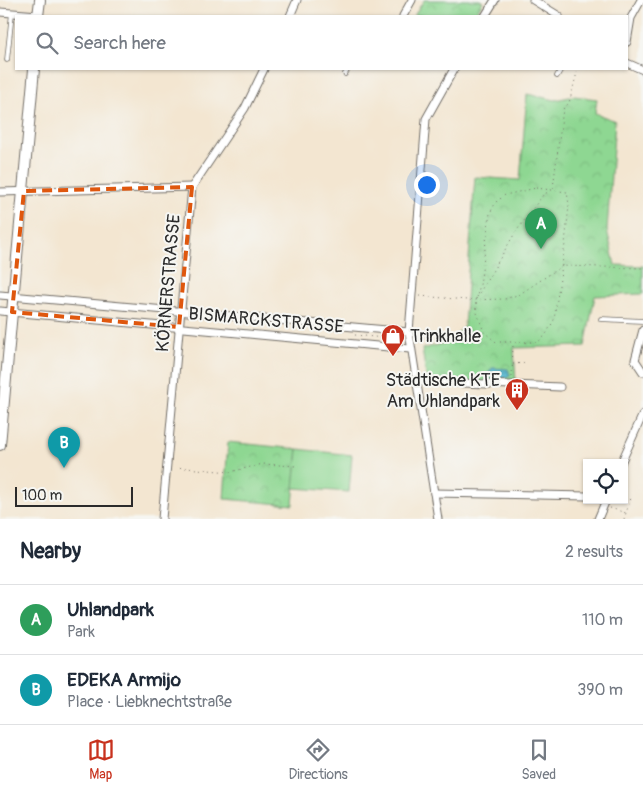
<!DOCTYPE html>
<meta charset="utf-8">
<style>
body{margin:0;font-family:Pangolin,sans-serif;background:#f2f2f3;color:#1f2937}
.controls{position:absolute;right:15px;bottom:15px;display:grid;overflow:hidden;border-radius:0px;box-shadow:0 1px 4px #0004}
.controls button{width:45px;height:45px;display:grid;place-items:center;padding:0;border:0;border-bottom:1px solid #e0e1e3;background:#fff;color:#1f2937;font:25px sans-serif}
.scale{position:absolute;left:15px;bottom:12px;width:118px;box-sizing:border-box;padding-left:5px;border:2px solid #2b2b2b;border-top:0;font-size:14px;line-height:18px;white-space:nowrap;color:#2b2b2b;-webkit-text-stroke:4px #f6f6f2;paint-order:stroke}
.you{position:absolute;left:426px;top:184px;width:18px;height:18px;margin:-12px;border:4px solid #fff;border-radius:50%;background:#1a73e8;box-shadow:0 0 0 8px #1a73e833}
.badge{display:grid;place-items:center;width:32px;height:32px;border-radius:50%;background:#c8321e;color:#fff;font-size:16px;font-weight:700}
.pin{position:absolute;translate:-50% -41px;filter:drop-shadow(0 1px 2px #0008)}
.pin::after{content:'';position:absolute;top:26px;width:18px;height:15px;background:inherit;clip-path:polygon(0 0,100% 0,50% 100%)}
.list{margin:0;padding:0;list-style:none}
h2{display:flex;justify-content:space-between;align-items:center;height:65px;margin:0;padding:0 20px;font-size:21px}
h2 small{font-size:16px;font-weight:400;color:#747a83}
.list li{display:grid;grid-template-columns:32px 1fr auto;gap:15px;align-items:center;box-sizing:border-box;height:70px;padding:0 20px;border-top:1px solid #e0e1e3}
.list b{display:block;font-size:19px;white-space:nowrap}
.list p{margin:0;font-size:16px;white-space:nowrap;color:#747a83}
.list em{font-size:16px;font-style:normal;color:#747a83}
.icon{flex:none;width:28px;height:28px;fill:none;stroke:currentColor;stroke-width:2;stroke-linecap:round;stroke-linejoin:round}
.map{position:relative;flex:none;width:643px;height:519px;overflow:hidden}
.search{position:absolute;background:#fff;box-shadow:0 1px 4px #0004;left:15px;right:15px;top:15px;height:55px;display:flex;align-items:center;gap:12px;box-sizing:border-box;padding:0 18px;border-radius:0px;color:#747a83;font-size:19px}
.sheet{height:205px;background:#fff}
nav{display:flex;justify-content:space-around;align-items:center;box-sizing:border-box;height:70px;border-top:1px solid #e0e1e3;background:#fff;font-size:14px;color:#747a83}
nav a{display:grid;justify-items:center;gap:2px}
nav .on{color:#c8321e}
.map>svg:first-child{display:block}
</style>
<div class="map">
<svg width="643" height="519" viewBox="0 0 643 519">
<defs>
<pattern id="park-crowns" width="20" height="18" patternUnits="userSpaceOnUse" patternTransform="scale(1.25)"><rect width="20" height="18" fill="#8ed792"/><path d="M2 6a3 3 0 1 1 6 0M12 15a3 3 0 1 1 6 0" fill="none" stroke="#7bb97e"/></pattern>
<pattern id="water-rules" width="6" height="5" patternUnits="userSpaceOnUse" patternTransform="scale(1.25)"><rect width="6" height="5" fill="#52b7d0"/><path d="M0 2.5h6" fill="none" stroke="#4495a9"/></pattern>
</defs>
<rect width="100%" height="100%" fill="#f6f6f2"/>
<filter id="ink" filterUnits="userSpaceOnUse"><feTurbulence type="fractalNoise" baseFrequency=".02" numOctaves="2"/><feDisplacementMap in="SourceGraphic" scale="10" xChannelSelector="R" yChannelSelector="G"/><feConvolveMatrix kernelMatrix="1 2 1 2 8 2 1 2 1" color-interpolation-filters="sRGB"/></filter>
<filter id="wash" filterUnits="userSpaceOnUse"><feTurbulence type="fractalNoise" baseFrequency=".0096" numOctaves="4" result="noise"/><feDisplacementMap in="SourceGraphic" scale="20" xChannelSelector="R" yChannelSelector="G"/><feGaussianBlur stdDeviation="1.12" result="paint"/><feColorMatrix in="noise" values="0 0 0 0 0 0 0 0 0 0 0 0 0 0 0 0 0 1.4 0 .05"/><feComposite in="paint" operator="in"/></filter>
<g filter="url(#wash)">
<rect width="100%" height="100%" fill="#f3e6d1"/>
<g fill="url(#park-crowns)" stroke="#5c815e">
<path d="M424,0H480L483,2L474,16H414Z"/>
<path d="M527,94L555,100L574,96L597,99L595,113L615,121L607,230L615,265L643,266V294L595,296L585,346L514,348L516,383L427,382L422,349L450,342L464,326L475,177L520,180Z"/>
<path d="M228,442L298,449L293,505L224,499Z"/>
</g>
<path fill="#8ed792" stroke="#5c815e" d="M298,449L352,455L349,492L294,488Z"/>
<path fill="url(#water-rules)" stroke="#3e717e" d="M492,368L508,369L510,375L507,378L495,380L488,374Z"/>
</g>
<g filter="url(#ink)">
<g fill="none" stroke-linecap="round" stroke-linejoin="round">
<g stroke="#716c65" stroke-width="5.5">
<g id="lane">
<path d="M7,60L12,13"/>
<path d="M345,74L348,69"/>
<path d="M557,76L561,69"/>
<path d="M601,319L643,321"/>
</g>
</g>
<g stroke="#716c65" stroke-width="9">
<g id="street">
<path d="M533,0L559,16"/>
<path d="M0,12L38,15"/>
<path d="M290,16L297,0"/>
<path d="M403,16L412,0"/>
<path d="M485,16L495,0"/>
<path d="M627,42L631,18L641,0"/>
<path d="M627,63L643,70"/>
<path d="M0,192L192,187"/>
<path d="M0,295L409,332"/>
<path d="M0,311L410,349"/>
<path d="M643,330L635,360L643,372"/>
<path d="M415,381L560,387"/>
<path d="M621,463L643,414"/>
<path d="M434,493L587,496"/>
<path d="M162,519L192,187L245,108L264,69"/>
<path d="M438,519L409,332L426,119L454,69"/>
<path d="M598,519L606,500"/>
</g>
</g>
<g stroke="#716c65" stroke-width="12">
<g id="secondary">
<path d="M38,16L40,0"/>
<path d="M0,445L34,69"/>
</g>
</g>
<g stroke="#716c65" stroke-width="1" stroke-dasharray="1 4" stroke-linecap="butt">
<path d="M536,188L567,192L569,205L565,244L554,320L545,336L538,342H496L484,332L476,310V299L480,285L490,213L496,202L505,195Z"/>
<path d="M553,188L563,109L569,103L578,69"/>
<path d="M420,296L467,300L505,299L520,294L562,266L643,268"/>
<path d="M477,297L515,233L543,195L553,189"/>
<path d="M355,335L403,340"/>
<path d="M513,364L527,363"/>
<path d="M512,377L513,343"/>
<path d="M175,467L230,472L263,464L296,466"/>
<path d="M610,508L626,513"/>
<path d="M624,519L631,498"/>
</g>
<use href="#lane" stroke="#fff" stroke-width="4"/>
<use href="#street" stroke="#fff" stroke-width="7"/>
<use href="#secondary" stroke="#fff" stroke-width="10"/>
</g>
</g>
<path fill="none" stroke="#df570e" stroke-width="4" stroke-dasharray="10 6" stroke-linejoin="round" d="M192,187L179,327L12,312L24,191Z"/>
<defs>
<g id="shop-pin" transform="scale(1.25)"><path d="M0 17L-7.5 6A9.5 9.5 0 1 1 7.5 6Z" fill="#c8321e" stroke="#f6f6f2"/><path d="M-5-2.5h2.3a2.7 3.5 0 0 1 5.4 0H5L5.5 6h-11ZM-1.5-2.5h3a1.5 2.3 0 0 0-3 0Z" fill="#fff"/></g>
<g id="building-pin" transform="scale(1.25)"><path d="M0 17L-7.5 6A9.5 9.5 0 1 1 7.5 6Z" fill="#c8321e" stroke="#f6f6f2"/><path d="M-4-6H4V6H1V3H-1V6H-4ZM-2.5-4.3h1.7v1.8h-1.7ZM.8-4.3h1.7v1.8H.8ZM-2.5-1h1.7V.8h-1.7ZM.8-1h1.7V.8H.8Z" fill="#fff"/></g>
</defs>
<g fill-rule="evenodd">
<use href="#shop-pin" x="393" y="336"/>
<use href="#building-pin" x="517" y="390"/>
</g>
<g text-anchor="middle" stroke-width="4" stroke-linejoin="round" paint-order="stroke">
<g font-size="18" fill="#2b2b2b" stroke="#f6f6f2">
<text transform="translate(168 283) rotate(-85)" y="6">KÖRNERSTRASSE</text>
<text transform="translate(266 320) rotate(5)" y="6">BISMARCKSTRASSE</text>
</g>
<g font-size="18" fill="#2b2b2b" stroke="#f6f6f2" text-anchor="start">
<text x="410" y="342">Trinkhalle</text>
<text x="500" y="386" text-anchor="end">Städtische KTE<tspan x="500" dy="21">Am Uhlandpark</tspan></text>
</g>
</g>
</svg>
<div class="controls">
<button><svg class="icon" aria-label="locate" viewBox="0 0 24 24"><circle cx="12" cy="12" r="6"/><path d="M12 2v4M12 18v4M2 12h4M18 12h4"/></svg></button>
</div>
<div class="scale">100 m</div>
<div class="you"></div>
<div class="pin badge" style="left:541px;top:249px;background:#2e9e5b">A</div>
<div class="pin badge" style="left:64px;top:468px;background:#0f9aa8">B</div>
<div class="search"><svg class="icon" aria-label="search" viewBox="0 0 24 24"><circle cx="10" cy="10" r="6"/><path d="M15 15l6 6"/></svg>Search here</div>
</div>
<section class="sheet">
<h2>Nearby<small>2 results</small></h2>
<ul class="list">
<li><span class="badge" style="background:#2e9e5b">A</span><div><b>Uhlandpark</b><p>Park</p></div><em>110 m</em></li>
<li><span class="badge" style="background:#0f9aa8">B</span><div><b>EDEKA Armijo</b><p>Place · Liebknechtstraße</p></div><em>390 m</em></li>
</ul>
</section>
<nav>
<a class="on"><svg class="icon" aria-label="map" viewBox="0 0 24 24"><path d="M3 6l6-2 6 2 6-2v14l-6 2-6-2-6 2zM9 4v14M15 6v14"/></svg>Map</a>
<a><svg class="icon" aria-label="directions" viewBox="0 0 24 24"><path d="M12 3l9 9-9 9-9-9zM9 14v-3h6M13 9l2 2-2 2"/></svg>Directions</a>
<a><svg class="icon" aria-label="saved" viewBox="0 0 24 24"><path d="M7 4h10v16l-5-4-5 4z"/></svg>Saved</a>
</nav>
